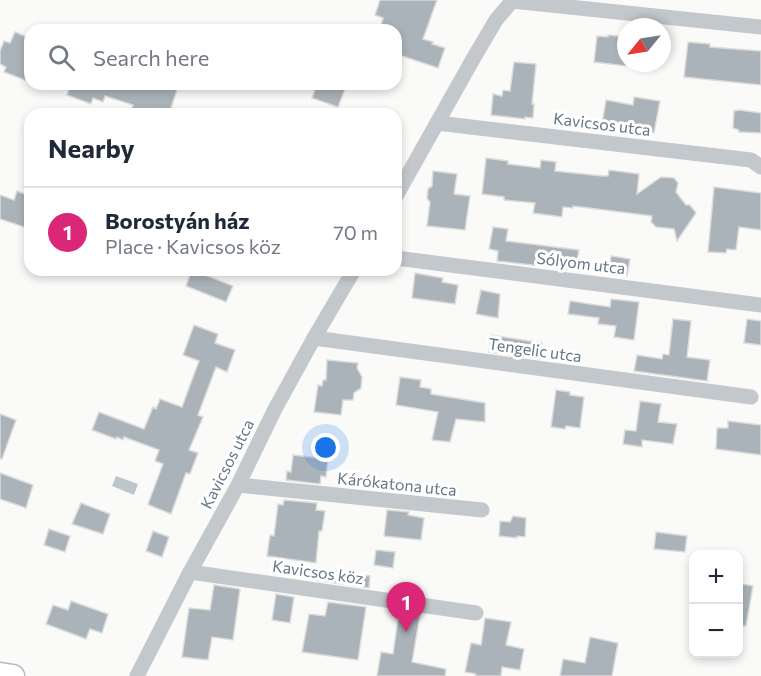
<!DOCTYPE html>
<meta charset="utf-8">
<style>
body{margin:0;font-family:Commissioner,sans-serif;background:#f6f6f7;color:#1f2937}
.controls{position:absolute;right:18px;bottom:18px;display:grid;overflow:hidden;border-radius:12px;box-shadow:0 3px 9px #0003}
.controls button{width:54px;height:54px;display:grid;place-items:center;padding:0;border:0;border-bottom:2px solid #e0e1e3;background:#fff;color:#1f2937;font:30px sans-serif}
.compass{position:absolute;left:617px;top:18px;width:54px;height:54px;border-radius:50%;background:#fff;box-shadow:0 3px 9px #0003;rotate:240deg}
.you{position:absolute;left:326px;top:448px;width:21px;height:21px;margin:-15px;border:4px solid #fff;border-radius:50%;background:#1a73e8;box-shadow:0 0 0 9px #1a73e833}
.badge{display:grid;place-items:center;width:39px;height:39px;border-radius:50%;background:#db2777;color:#fff;font-size:20px;font-weight:700}
.pin{position:absolute;translate:-50% -50px;filter:drop-shadow(0 2px 3px #0008)}
.pin::after{content:'';position:absolute;top:32px;width:21px;height:18px;background:inherit;clip-path:polygon(0 0,100% 0,50% 100%)}
.list{margin:0;padding:0;list-style:none}
h2{display:flex;justify-content:space-between;align-items:center;height:78px;margin:0;padding:0 24px;font-size:26px}
h2 small{font-size:20px;font-weight:400;color:#747a83}
.list li{display:grid;grid-template-columns:39px 1fr auto;gap:18px;align-items:center;box-sizing:border-box;height:90px;padding:0 24px;border-top:2px solid #e0e1e3}
.list b{display:block;font-size:22px;white-space:nowrap}
.list p{margin:0;font-size:20px;white-space:nowrap;color:#747a83}
.list em{font-size:20px;font-style:normal;color:#747a83}
.icon{flex:none;width:33px;height:33px;fill:none;stroke:currentColor;stroke-width:2;stroke-linecap:round;stroke-linejoin:round}
.map{position:relative;flex:none;width:761px;height:676px;overflow:hidden}
.search{position:absolute;background:#fff;box-shadow:0 3px 9px #0003;left:24px;top:24px;width:378px;height:66px;display:flex;align-items:center;gap:15px;box-sizing:border-box;padding:0 21px;border-radius:18px;color:#747a83;font-size:22px}
.panel{position:absolute;background:#fff;box-shadow:0 3px 9px #0003;left:24px;top:108px;width:378px;height:168px;border-radius:18px}
.map>svg:first-child{display:block}
</style>
<div class="map">
<svg width="761" height="676" viewBox="0 0 761 676">
<rect width="100%" height="100%" fill="#fafaf8"/>
<path fill="#bbc7cb" d="M116,476L138,484L134,495L112,486Z"/>
<g fill="#aab3b9" stroke="#dcdcda" stroke-width="1.5">
<path d="M380,0H437L423,39L433,42L432,44L445,48L438,68L396,54V30H380L383,18L375,15Z"/>
<path d="M15,32L30,38V82L4,72L6,67L0,64V51L4,41L10,43Z"/>
<path d="M608,35L626,37V66L594,62L597,36L608,37Z"/>
<path d="M688,42L710,44V47L761,51V85L684,77Z"/>
<path d="M514,62L536,64L532,104H534L533,118L525,117V119L491,115L493,94L502,96L503,90L510,91Z"/>
<path d="M60,84H179L169,114H141L131,111L133,105L105,96L103,102L93,98L91,104L67,95L69,89Z"/>
<path d="M317,84H347L338,107L312,98Z"/>
<path d="M634,97L660,101L654,133L602,124L606,100L633,105Z"/>
<path d="M740,110L761,113V133L739,132V130L733,128L734,111Z"/>
<path d="M486,158L508,161V164L540,168L541,160L556,162L555,171L603,176H608L609,170L639,174L637,194L661,177L674,178L678,183L676,192L686,205H690L696,213L677,241L674,229L656,227L651,222L652,216L573,206V208L563,207L562,217L533,213L535,203L504,200V197L482,194Z"/>
<path d="M433,171L457,174L454,194L470,196L465,230L427,226L430,202L427,198L428,189L432,186Z"/>
<path d="M714,187L761,193V230L739,227L736,250L727,249L726,253L708,252Z"/>
<path d="M17,191L30,196V229L0,219V195L14,200Z"/>
<path d="M493,227L508,229L506,241L579,250L575,270L497,261L498,251L489,249Z"/>
<path d="M611,256L630,259L627,276L609,274Z"/>
<path d="M192,270L233,286L226,302L186,286Z"/>
<path d="M415,273L443,278L442,282L458,285L455,304L412,298Z"/>
<path d="M481,290L500,294L498,318L476,314Z"/>
<path d="M611,299L639,302L634,340L614,337L616,326L598,324L599,318L568,314L570,301L610,307Z"/>
<path d="M673,319L691,321L687,357L710,360L707,381L634,371L637,355L662,359L663,354L669,355Z"/>
<path d="M747,319L761,321V345L744,343Z"/>
<path d="M194,325L218,334L215,343L235,350L227,372L216,367L198,415L203,417L189,450L198,453L190,474L186,473L171,514L149,505L148,504L163,464L155,461L159,450L124,437L123,440L117,437L116,439L92,430L99,412L144,429L153,407L156,409L160,399L182,407L199,361L183,355Z"/>
<path d="M491,335L542,343L540,359L489,352Z"/>
<path d="M327,360L358,363L357,368L362,377L361,388L354,393L353,400H343L341,415L314,412L318,385L322,386L323,380H326Z"/>
<path d="M400,377L421,380L420,387L431,389V394L485,403V422L456,419L450,442L432,440L438,412L396,405Z"/>
<path d="M556,390L570,392V395L584,397L580,428L566,426L565,429L551,427Z"/>
<path d="M640,401L661,404L658,422L677,424L673,444L642,440V447L623,444L625,430L636,431Z"/>
<path d="M0,414L16,420L2,459H0Z"/>
<path d="M728,421L761,425V455L716,449L717,428H728Z"/>
<path d="M293,455L328,459L326,477L321,476L320,484L286,480L287,471L291,472Z"/>
<path d="M0,473L33,485L26,508L0,499Z"/>
<path d="M284,500L317,503L316,510L325,511L322,531H319L316,563L267,556L270,535L274,536L278,504L283,505Z"/>
<path d="M81,503L110,514L103,534L72,524Z"/>
<path d="M387,510L409,512L408,515L424,518L421,540L384,536Z"/>
<path d="M513,516L526,518L525,537L517,536V538L499,536L500,521L510,522Z"/>
<path d="M49,529L70,536L65,552L44,545Z"/>
<path d="M153,531L169,537L162,557L146,551Z"/>
<path d="M656,532L687,536L685,552L654,549Z"/>
<path d="M376,550L395,552L393,568L374,565Z"/>
<path d="M310,567L370,576L369,588L308,579Z"/>
<path d="M738,583L753,586L746,626H738Z"/>
<path d="M214,585L240,589L233,640L212,637L208,660L182,657L189,608L210,610Z"/>
<path d="M276,594L294,597L290,623L272,620Z"/>
<path d="M71,601L108,614L102,633L90,629L86,639L46,624L53,605L68,610Z"/>
<path d="M328,602L366,607L358,660L302,652L309,614L325,616Z"/>
<path d="M399,612L420,615L412,662L446,669L445,676H377L381,652L393,654Z"/>
<path d="M485,618L511,622L506,645L524,649L520,670L502,667L501,676H475L476,674L465,672L471,643L481,645Z"/>
<path d="M590,637L618,643L612,676H560L563,659L585,663Z"/>
</g>
<g fill="none" stroke-linecap="round" stroke-linejoin="round">
<g stroke="#b5babe" stroke-width="25">
<path id="primary" d="M0,674L13,676"/>
</g>
<g stroke="#c3c8cc" stroke-width="15">
<path d="M512,1L761,27"/>
<path d="M437,123L751,160L761,167"/>
<path d="M396,196L473,59L496,20L513,0"/>
<path d="M396,258L761,305"/>
<path d="M314,338L751,397"/>
<path d="M238,485L482,510"/>
<path d="M190,572L476,613"/>
<path d="M137,676L190,572L238,485L275,409L314,338L354,270"/>
</g>
<use href="#primary" stroke="#fff" stroke-width="22"/>
</g>
<g text-anchor="middle" stroke-width="6" stroke-linejoin="round" paint-order="stroke">
<g font-size="16" fill="#657683" stroke="#fff">
<text transform="translate(602 124) rotate(7)" y="6">Kavicsos utca</text>
<text transform="translate(581 263) rotate(7)" y="6">Sólyom utca</text>
<text transform="translate(535 350) rotate(8)" y="6">Tengelic utca</text>
<text transform="translate(227 464) rotate(-63)" y="6">Kavicsos utca</text>
<text transform="translate(397 484) rotate(6)" y="6">Kárókatona utca</text>
<text transform="translate(318 572) rotate(8)" y="6">Kavicsos köz</text>
</g>
</g>
</svg>
<div class="controls">
<button>+</button>
<button>−</button>
</div>
<svg class="compass" viewBox="-18 -18 36 36"><path d="M0-13l5 13h-10z" fill="#e53935"/><path d="M0 13l5-13h-10z" fill="#747a83"/></svg>
<div class="you"></div>
<div class="pin badge" style="left:406px;top:632px">1</div>
<div class="search"><svg class="icon" aria-label="search" viewBox="0 0 24 24"><circle cx="10" cy="10" r="6"/><path d="M15 15l6 6"/></svg>Search here</div>
<section class="panel">
<h2>Nearby<small></small></h2>
<ul class="list">
<li><span class="badge">1</span><div><b>Borostyán ház</b><p>Place · Kavicsos köz</p></div><em>70 m</em></li>
</ul>
</section>
</div>
